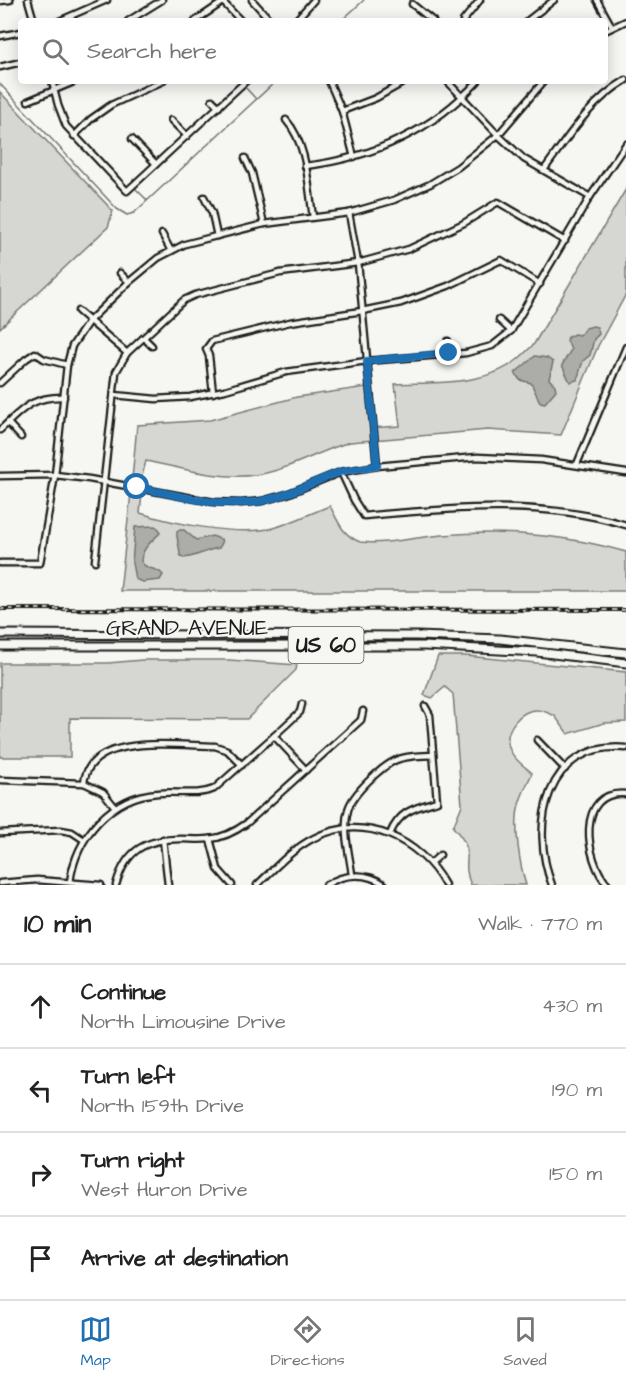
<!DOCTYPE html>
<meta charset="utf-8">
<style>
body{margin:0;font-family:"Architects Daughter",sans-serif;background:#f2f2f2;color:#222}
.stop{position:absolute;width:18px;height:18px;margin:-14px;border:4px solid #1f6fb2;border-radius:50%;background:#fff}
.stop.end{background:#1f6fb2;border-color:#fff;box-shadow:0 2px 6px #0008}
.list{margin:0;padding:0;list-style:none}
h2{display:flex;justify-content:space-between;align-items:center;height:78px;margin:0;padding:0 24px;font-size:26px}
h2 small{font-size:20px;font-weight:400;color:#767676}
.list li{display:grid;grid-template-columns:39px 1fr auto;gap:18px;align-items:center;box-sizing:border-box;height:84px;padding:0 24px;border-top:2px solid #e0e0e0}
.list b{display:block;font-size:22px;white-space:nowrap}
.list p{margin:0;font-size:20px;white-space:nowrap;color:#767676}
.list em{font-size:20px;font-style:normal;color:#767676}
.icon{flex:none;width:33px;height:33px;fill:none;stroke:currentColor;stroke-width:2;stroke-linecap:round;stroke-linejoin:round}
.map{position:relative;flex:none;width:626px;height:885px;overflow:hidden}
.search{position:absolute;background:#fff;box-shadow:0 3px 15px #0003;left:18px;right:18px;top:18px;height:66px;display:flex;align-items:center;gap:15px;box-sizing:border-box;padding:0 21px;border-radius:6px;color:#767676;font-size:22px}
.sheet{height:414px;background:#fff}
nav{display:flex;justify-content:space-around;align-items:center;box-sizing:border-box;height:84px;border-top:2px solid #e0e0e0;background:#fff;font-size:16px;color:#767676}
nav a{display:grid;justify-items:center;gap:3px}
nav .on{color:#1f6fb2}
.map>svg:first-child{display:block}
</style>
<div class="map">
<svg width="626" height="885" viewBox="0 0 626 885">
<rect width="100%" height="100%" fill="#f6f6f2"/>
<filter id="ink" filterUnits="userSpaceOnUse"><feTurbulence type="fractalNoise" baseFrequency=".0167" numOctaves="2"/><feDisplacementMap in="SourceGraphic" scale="12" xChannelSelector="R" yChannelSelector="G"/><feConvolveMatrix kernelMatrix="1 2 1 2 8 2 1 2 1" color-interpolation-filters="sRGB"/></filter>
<g filter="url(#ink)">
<g fill="#d6d6d2" stroke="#797977" stroke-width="1.5">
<path d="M0,92L113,211L108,227L0,328Z"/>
<path d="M626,189V294L598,346L561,435L488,430L350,442C319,451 287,471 255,475C219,480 181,468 146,461L141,480L132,479L137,425L210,420L297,397L366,387L370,428L400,426L395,384C434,382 484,386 517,360C523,355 529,349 534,344Z"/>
<path d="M131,493L142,494L140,513C176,524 232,535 269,529C285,526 313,512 330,506C338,521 342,535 360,542C386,545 416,537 443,535C504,530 567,535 626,552V591H120Z"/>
<path d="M438,656H466L626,672V722L604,723L568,734L555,716C549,713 543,710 536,710C521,710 506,728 508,743C510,757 523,765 532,773C527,785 520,797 518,809C514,829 520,866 526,885H471C459,858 479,855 453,827L462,805L453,694L445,687L432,698L424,695Z"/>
<path d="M142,660H229L297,665L296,670L247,719L70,718V757H0V663H108Z"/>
</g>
<g fill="#acaca9" stroke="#727271" stroke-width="1.5">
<path d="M593,326L597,327L599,334L594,339L590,355L583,361L577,380L570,382L562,365L571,350L567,340L568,337L574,334L580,335L586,328Z"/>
<path d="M535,356L547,358L553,362L549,379L555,385L556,390L545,403L540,402L531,383L520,380L515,373Z"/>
<path d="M155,526L159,529L160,533C151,542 142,548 141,561C146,571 158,567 163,575L160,580L142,582L135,579L132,563L135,527Z"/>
<path d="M180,530H184L196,540L212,536L221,539L222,543L219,548C205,550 197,557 183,558L180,555C180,547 176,538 177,532Z"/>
</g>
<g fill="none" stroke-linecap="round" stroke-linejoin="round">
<g stroke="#727271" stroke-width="1.5">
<path d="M341,21L364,0"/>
<path d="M0,84L117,209L127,215L134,213L276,81"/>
<path d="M244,86L256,99"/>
<path d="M135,188L147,200"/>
</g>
<g stroke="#1c1c1c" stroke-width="9">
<g id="minor">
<path d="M28,0L34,21"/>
<path d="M252,0L271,21"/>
<path d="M597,0L612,27"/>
<path d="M0,1L10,0"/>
<path d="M222,1L241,21"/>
<path d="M412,4L433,21"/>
<path d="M59,21L107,0"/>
<path d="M128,21L162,0"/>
<path d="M195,21L223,2"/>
<path d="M295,21L314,0"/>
<path d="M463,21L480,0"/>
<path d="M527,21L554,0"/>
<path d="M605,31L626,21"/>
<path d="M0,36L21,32"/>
<path d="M0,67L21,62"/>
<path d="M52,81L58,105L66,126L127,191L246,81"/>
<path d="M329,81L342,111L354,157"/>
<path d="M447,81L498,135L524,159L590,197"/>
<path d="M212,100L219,107"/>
<path d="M28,101L76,81"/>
<path d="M342,111L376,98L406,81"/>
<path d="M171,120L187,136"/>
<path d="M286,120C308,145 308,186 313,217"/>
<path d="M74,136L91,119L111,105L163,81"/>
<path d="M132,139L156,164"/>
<path d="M245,158L252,173L264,224"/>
<path d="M305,166C372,158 432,131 478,81"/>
<path d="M544,170C568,137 590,101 626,80"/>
<path d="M204,197L212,213L217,236"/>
<path d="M349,213L358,263L377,466"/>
<path d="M162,234L171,251"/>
<path d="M120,273L129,282"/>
<path d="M78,311L127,353"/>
<path d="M499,320L511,331"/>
<path d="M144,338L152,346"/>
<path d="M448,341L449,353"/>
<path d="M0,383L26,359L35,353L44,359L67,365"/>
<path d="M213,393L209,356L206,349L212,341L290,322L362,311L401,303L448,286L501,260L540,284"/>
<path d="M114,395L156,399L190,397L225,390L286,372L367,361L466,353L492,346L511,331L590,197L626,144"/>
<path d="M8,423L21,437"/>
<path d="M0,430C22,410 31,396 64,397"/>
<path d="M577,464L626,347"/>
<path d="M341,472L354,500L364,516C452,508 540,499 626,525"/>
<path d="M0,476L55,475L89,479L214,502L241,503L262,501L287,494L341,472L377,466L477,457L541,460L626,473"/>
<path d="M95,561L116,372L127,353L184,300L195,295L280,273L358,263L409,249L464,223L498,202L565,241"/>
<path d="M0,563H40L55,475L67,365L72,346L89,321L129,282L158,258L185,244L264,224L349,213L394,200L430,184L458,167L498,135L544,81"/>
<path d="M274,736L306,770"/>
<path d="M537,740L565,769"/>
<path d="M0,780L84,783L103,792L115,807"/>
<path d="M84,783C89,732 179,746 215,746L227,750L242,765"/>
<path d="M0,833L61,830L72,832L84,840"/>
<path d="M390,834C400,810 415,808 437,801L430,715L425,706"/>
<path d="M163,839L168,885"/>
<path d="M210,839L218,869L232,885"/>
<path d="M431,863L440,855"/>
<path d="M352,875C350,856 342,830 348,810C352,794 381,767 396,760C408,755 421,756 433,755"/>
<path d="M70,882C76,837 111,796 158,793C177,791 197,796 214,789L274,736L300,712L302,704"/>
<path d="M0,883L37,880L101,885"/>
<path d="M116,885C126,849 146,839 181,839C190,839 200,840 209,839C223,838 236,831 247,823L361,720L363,711"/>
<path d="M257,885C275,868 292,849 314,838C364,813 420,839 445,885"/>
<path d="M326,885C345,873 367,872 385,885"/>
<path d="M552,885C529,825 546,741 626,748"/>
<path d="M608,885C585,861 575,789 626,794"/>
</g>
</g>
<g stroke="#1c1c1c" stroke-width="11">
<g id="highway">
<path d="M0,634L417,636L500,639L626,653"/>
<path d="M0,646H424L537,652L626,663"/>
</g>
</g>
<use href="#minor" stroke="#f6f6f2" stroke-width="4.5"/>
<use href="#highway" stroke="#f6f6f2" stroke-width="7"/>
<g stroke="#1c1c1c" stroke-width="4">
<path id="rail" d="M0,609L626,610"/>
</g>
<use href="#rail" stroke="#f6f6f2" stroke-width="1.5" stroke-dasharray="4.5" stroke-linecap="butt"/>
</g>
</g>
<g fill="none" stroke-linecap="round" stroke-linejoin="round" filter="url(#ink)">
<path stroke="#1f6fb2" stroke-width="8" d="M137,487C177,495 221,509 262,501C289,496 314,481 340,472C352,469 365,468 377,466L367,361L449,353"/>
</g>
<g text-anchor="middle" stroke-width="4.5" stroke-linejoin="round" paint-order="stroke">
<rect fill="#f6f6f2" stroke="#5d5d5c" stroke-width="1.5" x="288.5" y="627" width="75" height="36" rx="4.5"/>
<g font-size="21" font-weight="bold" fill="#1c1c1c">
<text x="326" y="652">US 60</text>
</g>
<g font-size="22" fill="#1c1c1c" stroke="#f6f6f2">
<text x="187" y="635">GRAND AVENUE</text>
</g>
</g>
</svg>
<div class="stop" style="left:137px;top:487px"></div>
<div class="stop end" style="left:449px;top:353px"></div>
<div class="search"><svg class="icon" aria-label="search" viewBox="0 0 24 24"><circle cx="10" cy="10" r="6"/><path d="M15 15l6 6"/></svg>Search here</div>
</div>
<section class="sheet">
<h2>10 min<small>Walk · 770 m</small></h2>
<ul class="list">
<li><svg class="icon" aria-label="ahead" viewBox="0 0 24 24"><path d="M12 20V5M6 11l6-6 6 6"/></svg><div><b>Continue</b><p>North Limousine Drive</p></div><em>430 m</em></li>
<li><svg class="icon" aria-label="left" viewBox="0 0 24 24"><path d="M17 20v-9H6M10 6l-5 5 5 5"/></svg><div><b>Turn left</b><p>North 159th Drive</p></div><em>190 m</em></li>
<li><svg class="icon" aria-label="right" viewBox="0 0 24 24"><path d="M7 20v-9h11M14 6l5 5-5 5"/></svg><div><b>Turn right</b><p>West Huron Drive</p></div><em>150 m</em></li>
<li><svg class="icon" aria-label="arrive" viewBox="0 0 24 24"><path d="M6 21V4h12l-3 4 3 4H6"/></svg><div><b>Arrive at destination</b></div></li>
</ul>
</section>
<nav>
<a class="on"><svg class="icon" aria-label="map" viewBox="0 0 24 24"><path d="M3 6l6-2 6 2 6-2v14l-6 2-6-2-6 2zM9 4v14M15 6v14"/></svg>Map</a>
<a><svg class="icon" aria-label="directions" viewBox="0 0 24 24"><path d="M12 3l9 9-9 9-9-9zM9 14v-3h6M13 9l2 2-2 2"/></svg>Directions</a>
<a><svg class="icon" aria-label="saved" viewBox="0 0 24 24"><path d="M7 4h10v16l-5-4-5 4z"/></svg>Saved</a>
</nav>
